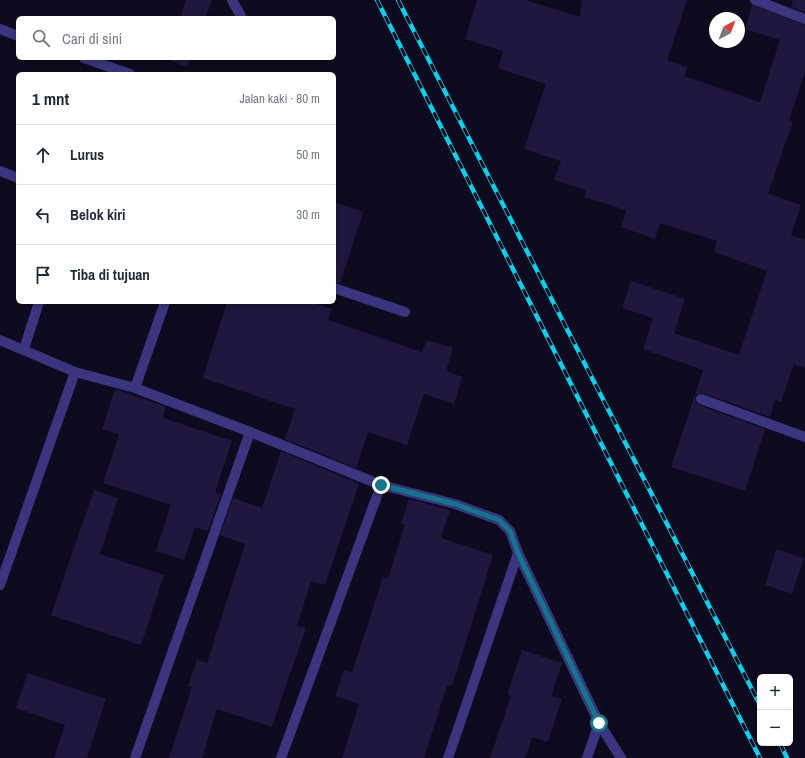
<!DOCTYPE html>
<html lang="id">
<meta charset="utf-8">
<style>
body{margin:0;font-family:"Archivo Narrow",sans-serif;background:#f2f2f3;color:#1f2937}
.controls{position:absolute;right:12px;bottom:12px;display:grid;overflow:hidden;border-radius:6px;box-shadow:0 2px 6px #0003}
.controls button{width:36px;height:36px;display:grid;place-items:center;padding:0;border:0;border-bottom:1px solid #e0e1e3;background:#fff;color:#1f2937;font:20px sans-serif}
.compass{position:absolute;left:709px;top:12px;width:36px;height:36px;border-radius:50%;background:#fff;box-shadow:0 2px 6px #0003;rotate:41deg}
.stop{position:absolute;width:12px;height:12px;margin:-9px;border:3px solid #11778c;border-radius:50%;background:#fff}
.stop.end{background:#11778c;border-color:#fff;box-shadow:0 1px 4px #0008}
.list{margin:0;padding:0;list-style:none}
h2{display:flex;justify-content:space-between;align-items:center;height:52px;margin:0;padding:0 16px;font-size:17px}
h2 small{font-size:13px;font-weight:400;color:#747a83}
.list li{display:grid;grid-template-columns:26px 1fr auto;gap:12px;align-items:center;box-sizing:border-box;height:60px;padding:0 16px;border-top:1px solid #e0e1e3}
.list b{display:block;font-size:15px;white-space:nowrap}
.list em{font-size:13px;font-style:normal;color:#747a83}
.icon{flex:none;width:22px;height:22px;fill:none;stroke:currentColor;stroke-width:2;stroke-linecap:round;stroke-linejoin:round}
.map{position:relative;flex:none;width:805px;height:758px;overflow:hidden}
.search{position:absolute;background:#fff;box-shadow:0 2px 6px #0003;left:16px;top:16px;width:320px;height:44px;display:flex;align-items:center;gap:10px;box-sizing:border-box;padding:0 14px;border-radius:6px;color:#747a83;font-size:15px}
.panel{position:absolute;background:#fff;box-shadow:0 2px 6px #0003;left:16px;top:72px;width:320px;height:232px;border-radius:6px}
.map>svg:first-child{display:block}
</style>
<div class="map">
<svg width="805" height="758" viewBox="0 0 805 758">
<rect width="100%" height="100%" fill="#0f0b1e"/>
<g fill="#20173f">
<path d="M186,0H212L205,18H180Z"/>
<path d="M477,0H526L580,17L582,0H687L667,60L687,67L684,76L760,102L780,40L745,29L752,5L805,25V71L789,120L793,121L768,194L801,205L791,235L805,240V368L794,364L781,402L775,400L770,417L703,393L697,394L695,397L696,403L699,405L765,429L745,491L671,467L703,370L643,349L653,318L622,308L631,281L685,299L674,333L739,355L767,271L714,252L717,241L660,223L655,239L621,227L626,210L584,197L586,190L554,180L561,161L524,149L546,84L498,68L503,51L465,39Z"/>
<path d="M793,0H805V12L791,7Z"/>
<path d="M165,58H191L187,67Z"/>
<path d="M334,202L363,212L340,283L334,282Z"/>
<path d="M227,302H310L332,309L328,320L422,352L427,340L453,348L446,371L462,377L454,404L424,394L407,445L368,432L356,468L285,439L295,409L203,378Z"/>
<path d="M115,389L166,407L163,418L232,441L215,492L221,494L208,531L195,527L184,560L156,551L171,505L103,483L119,434L102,429Z"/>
<path d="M281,451L359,484L325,585L311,581L297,626L306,628L291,672H290L272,727L217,709L202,758H169L192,687L188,686L197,660L207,663L245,544L220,535L233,498L262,508Z"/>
<path d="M94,490L118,498L100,554L164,575L141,645L51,615Z"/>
<path d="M409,499L450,510L441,538L493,555L452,686L447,685L424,758H342L359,704L335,696L344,670L352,673L383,577L388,578L405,525L401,523Z"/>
<path d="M776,549L804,558L792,594L765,585Z"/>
<path d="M522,650L562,663L551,696L562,699L548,742L532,737L525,758H490L511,696L507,695Z"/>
<path d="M28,673L106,699L87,758H54L65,725L16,708Z"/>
</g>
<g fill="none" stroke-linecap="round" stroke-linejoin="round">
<g stroke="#3a357e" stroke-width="10">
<path d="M232,0L242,18"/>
<path d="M755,0L805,19"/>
<path d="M0,29L18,36"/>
<path d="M84,58L130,74"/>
<path d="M0,171L18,178"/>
<path d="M334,288L405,312"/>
<path d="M0,340L75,372L135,388L250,432L381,485L455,504L499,520L510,531L518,553L599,723L621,758"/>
<path d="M24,349L39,302"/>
<path d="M135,388L165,302"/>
<path d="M701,399L805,437"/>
<path d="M0,585L75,372"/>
<path d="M135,758L250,432"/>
<path d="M281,758L381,485"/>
<path d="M448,758L518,553"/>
<path d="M587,758L599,723"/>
</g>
<g stroke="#00d6f3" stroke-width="4.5">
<g id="rail">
<path d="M377,0L760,758"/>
<path d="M398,0L760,705"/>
<path d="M780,743L787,758"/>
</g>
</g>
<use href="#rail" stroke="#0f0b1e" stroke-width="3" stroke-dasharray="9" stroke-linecap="butt"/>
</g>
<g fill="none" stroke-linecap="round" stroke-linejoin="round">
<path stroke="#11778c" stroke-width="5" d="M381,485L455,504L499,520L510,531L518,553L599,723"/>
</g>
</svg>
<div class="controls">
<button>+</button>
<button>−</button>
</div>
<svg class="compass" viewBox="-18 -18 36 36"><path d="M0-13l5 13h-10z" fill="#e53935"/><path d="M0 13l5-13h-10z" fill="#747a83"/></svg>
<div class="stop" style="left:599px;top:723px"></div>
<div class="stop end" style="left:381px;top:485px"></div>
<div class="search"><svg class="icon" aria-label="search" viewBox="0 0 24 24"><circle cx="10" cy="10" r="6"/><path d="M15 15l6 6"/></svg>Cari di sini</div>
<section class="panel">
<h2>1 mnt<small>Jalan kaki · 80 m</small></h2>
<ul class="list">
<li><svg class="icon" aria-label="ahead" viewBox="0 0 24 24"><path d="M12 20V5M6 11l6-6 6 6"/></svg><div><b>Lurus</b></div><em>50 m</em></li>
<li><svg class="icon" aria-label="left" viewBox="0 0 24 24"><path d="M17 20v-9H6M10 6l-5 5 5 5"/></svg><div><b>Belok kiri</b></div><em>30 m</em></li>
<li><svg class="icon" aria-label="arrive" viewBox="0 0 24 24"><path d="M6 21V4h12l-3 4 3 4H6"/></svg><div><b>Tiba di tujuan</b></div></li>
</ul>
</section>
</div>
